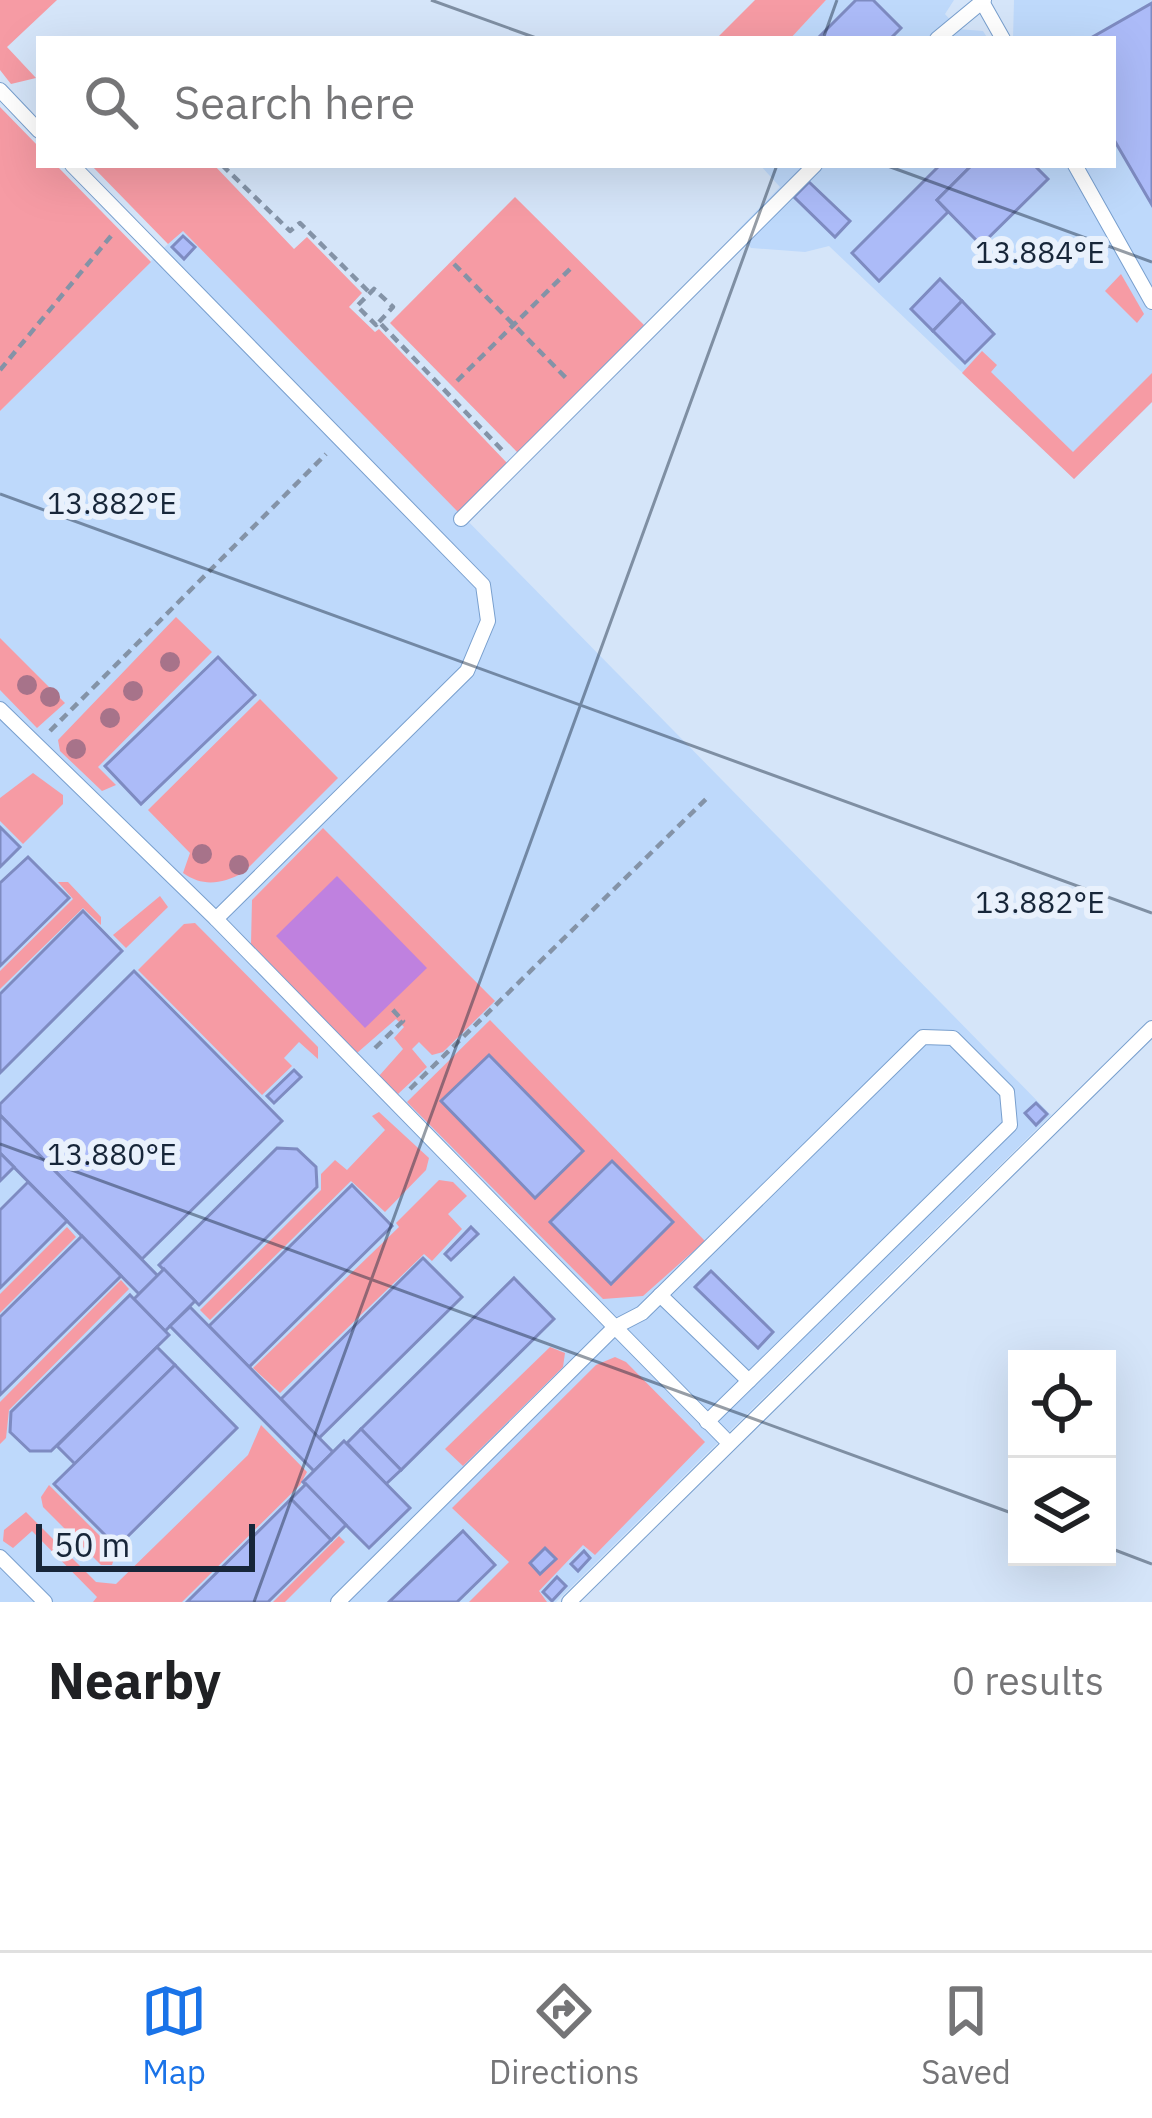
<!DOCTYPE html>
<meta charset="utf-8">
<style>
body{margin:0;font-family:"IBM Plex Sans",sans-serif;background:#f2f2f2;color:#202124}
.controls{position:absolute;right:36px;bottom:36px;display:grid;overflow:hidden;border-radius:0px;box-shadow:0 12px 48px #0002}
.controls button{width:108px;height:108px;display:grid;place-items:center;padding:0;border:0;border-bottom:3px solid #e0e0e0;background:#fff;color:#202124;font:60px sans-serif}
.scale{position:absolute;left:36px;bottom:30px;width:219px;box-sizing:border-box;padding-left:12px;border:6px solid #172639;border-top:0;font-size:33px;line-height:42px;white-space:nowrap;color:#172639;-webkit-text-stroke:9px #e9f1fc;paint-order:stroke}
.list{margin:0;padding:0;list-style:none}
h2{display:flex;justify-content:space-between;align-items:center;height:156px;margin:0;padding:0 48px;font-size:51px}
h2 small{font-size:39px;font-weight:400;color:#757577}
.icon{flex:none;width:66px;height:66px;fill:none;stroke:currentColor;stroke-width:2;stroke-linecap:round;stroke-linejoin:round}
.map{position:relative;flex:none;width:1152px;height:1602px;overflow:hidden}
.search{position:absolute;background:#fff;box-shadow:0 12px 48px #0002;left:36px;right:36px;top:36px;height:132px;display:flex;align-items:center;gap:30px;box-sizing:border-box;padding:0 42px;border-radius:0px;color:#757577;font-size:45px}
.sheet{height:348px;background:#fff}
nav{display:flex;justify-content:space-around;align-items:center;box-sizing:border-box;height:168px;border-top:3px solid #e0e0e0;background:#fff;font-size:33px;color:#757577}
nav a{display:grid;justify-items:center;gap:6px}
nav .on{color:#1a73e8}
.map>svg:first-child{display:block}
</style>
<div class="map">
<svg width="1152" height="1602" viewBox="0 0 1152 1602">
<rect width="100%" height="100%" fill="#d5e5f9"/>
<g fill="#bed9fb">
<path d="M826,0H954L945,14L958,29L983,31L988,39H790Z"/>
<path d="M1014,0H1152V402L1074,479L829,246L805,252L751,248L736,232L780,187L760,165H1113V39H1013Z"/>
<path d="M182,230L1051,1115L556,1602H0V411Z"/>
</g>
<g fill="#f69ba4">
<path d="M0,0H57L7,47L36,78L11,84L0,70Z"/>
<path d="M755,0H826L790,39H716Z"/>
<path d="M0,107L39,147V165H56L151,262L0,411Z"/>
<path d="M91,165H214L294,249L307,237L362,293L349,307L375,332L379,329L508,464L459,513L183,231L168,244Z"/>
<path d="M515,197L644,325L518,453L390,323Z"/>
<path d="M1121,274L1144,314L1137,323L1105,291Z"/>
<path d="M982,351L997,365L991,372L1073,452L1152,373V402L1074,479L962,373Z"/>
<path d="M176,617L212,652L98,767L116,785L102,791L60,751L58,740Z"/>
<path d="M0,638L65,703L37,728L0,690Z"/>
<path d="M260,699L338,778L243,873C221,884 203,887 183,873L190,853L148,810Z"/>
<path d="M33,773L63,795V804L23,844L0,821V798Z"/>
<path d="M323,828L495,1001L443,1052L432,1055L419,1042L412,1049L427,1067L398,1094L379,1076L403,1049L394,1038L404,1027L396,1019L357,1053L251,944L252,900Z"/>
<path d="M58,882H68L101,917V925L83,908L0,989V971L73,899Z"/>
<path d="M160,896L168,907L126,948L113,935Z"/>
<path d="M195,923L318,1047V1059L299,1042L284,1058L292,1066L262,1095L138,970L184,924Z"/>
<path d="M490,1020L705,1241L643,1296L603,1299L407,1102Z"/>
<path d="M379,1112L429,1158L426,1170L385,1212L351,1181L210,1320L200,1310L321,1190V1174L335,1160L347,1170L385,1130L372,1116Z"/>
<path d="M439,1180L453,1182L467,1196L448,1214L462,1229L432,1261L424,1254L280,1393L253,1368L399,1227L396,1223Z"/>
<path d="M67,1227L76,1237L0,1313V1294Z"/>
<path d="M121,1280L129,1289L9,1410L6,1438L0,1444V1402Z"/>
<path d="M550,1347L565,1353L563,1367L463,1466L445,1449Z"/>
<path d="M615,1357L626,1362L705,1442L595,1555L583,1545L539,1591L547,1602H469L509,1562L452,1508L596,1365Z"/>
<path d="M261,1425L307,1472L300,1485L182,1602H93L97,1597L32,1531L13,1548L3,1541L4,1530L26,1512L96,1582L116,1584L248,1455Z"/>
<path d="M49,1485L116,1552L112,1565H101L43,1507L41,1497Z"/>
<path d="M339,1536L345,1542L285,1602H273Z"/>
</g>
<path fill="#bf81df" d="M337,876L427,968L365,1028L276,936Z"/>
<g fill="#acbbf8" stroke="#7e8bc1" stroke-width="3">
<path d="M856,0H873L901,28L890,39H817Z"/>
<path d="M1152,3V205L1113,138V39H1089Z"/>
<path d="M940,165H972L937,200L948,212L879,281L852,253Z"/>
<path d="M972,165H1034L1048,179L981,245L937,200Z"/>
<path d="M809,182L850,221L835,237L794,197Z"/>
<path d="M183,236L195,247L184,259L172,247Z"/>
<path d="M940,279L962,301L933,331L911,309Z"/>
<path d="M962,301L994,334L965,363L933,331Z"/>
<path d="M218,657L255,695L141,804L105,766Z"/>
<path d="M0,827L20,847L0,867Z"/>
<path d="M28,857L69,898L0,966V883Z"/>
<path d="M83,911L122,951L0,1073V994Z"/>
<path d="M134,971L282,1121L142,1259L0,1115V1104Z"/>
<path d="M489,1055L583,1151L535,1198L441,1101Z"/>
<path d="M294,1070L301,1077L274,1103L267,1096Z"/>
<path d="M1036,1103L1047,1114L1036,1125L1025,1113Z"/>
<path d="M0,1115L158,1276L139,1294L0,1153Z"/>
<path d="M277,1148L297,1149L316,1167L317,1187L199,1305L159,1265Z"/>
<path d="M0,1153L14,1167L0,1181Z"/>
<path d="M612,1161L673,1222L611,1284L550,1222Z"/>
<path d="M28,1182L67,1221L0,1288V1210Z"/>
<path d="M352,1185L392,1226L249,1367L209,1326Z"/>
<path d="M471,1227L478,1234L451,1260L445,1254Z"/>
<path d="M82,1236L121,1276L0,1395V1317Z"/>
<path d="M423,1258L462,1297L319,1438L281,1399Z"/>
<path d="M164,1269L195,1301L165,1331L134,1299Z"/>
<path d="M711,1271L773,1332L758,1348L695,1287Z"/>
<path d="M514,1278L554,1319L401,1470L361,1429Z"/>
<path d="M130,1295L169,1335L51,1451H30L10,1432L11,1412Z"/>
<path d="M190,1307L333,1452L314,1471L170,1326Z"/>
<path d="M157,1347L175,1365L75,1464L57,1446Z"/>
<path d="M175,1365L237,1428L117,1547L54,1484Z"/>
<path d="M361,1429L401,1470L386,1484L347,1443Z"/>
<path d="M344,1441L410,1508L369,1548L303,1482Z"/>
<path d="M306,1484L346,1525L331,1540L291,1499Z"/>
<path d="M291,1499L331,1540L268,1602H187Z"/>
<path d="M463,1531L495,1565L457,1602H389Z"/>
<path d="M545,1548L556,1559L540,1574L530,1563Z"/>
<path d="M584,1551L590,1558L578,1571L571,1564Z"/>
<path d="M557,1577L566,1586L552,1601L543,1592Z"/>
</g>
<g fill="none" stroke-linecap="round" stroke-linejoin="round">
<g stroke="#789fce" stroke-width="16">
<g id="service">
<path d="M981,0L1003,39"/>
<path d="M937,39L984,0"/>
<path d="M0,90L39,131"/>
<path d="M72,165L483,585L488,621L467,671L216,919"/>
<path d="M1075,165L1152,302"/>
<path d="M461,519L815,165"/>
<path d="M0,709L216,919L615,1327L642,1313L923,1037L953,1038L1007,1092L1010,1125L707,1422"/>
<path d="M660,1295L749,1381"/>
<path d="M0,1557L45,1602"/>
<path d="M338,1602L615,1327L728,1442"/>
<path d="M569,1602L1152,1028"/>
</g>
</g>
<g stroke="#8493a7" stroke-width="4.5" stroke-dasharray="9 6" stroke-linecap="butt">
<path d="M222,165L290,231L300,223L368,291"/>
<path d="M454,264L568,380"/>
<path d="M379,322L393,307L374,289L357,306L376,325L379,322L503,451"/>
<path d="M0,370L111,236"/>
<path d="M457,381L570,269"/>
<path d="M50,731L326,454"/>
<path d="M375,1048L403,1021L392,1009"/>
<path d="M410,1089L706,799"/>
</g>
<use href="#service" stroke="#fff" stroke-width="14"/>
</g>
<g fill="#a7738a">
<circle cx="170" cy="662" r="10"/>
<circle cx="27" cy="685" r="10"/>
<circle cx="133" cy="691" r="10"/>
<circle cx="50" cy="697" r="10"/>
<circle cx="110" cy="718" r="10"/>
<circle cx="76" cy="749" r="10"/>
<circle cx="202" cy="854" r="10"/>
<circle cx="239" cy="865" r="10"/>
</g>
<path fill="none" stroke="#172639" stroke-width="3" stroke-opacity="0.45" d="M431,0L539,39M823,39L837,0M885,165L1152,262M0,494L1152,913M0,1144L1017,1515M1107,1547L1152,1564M254,1602L777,165"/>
<g font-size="30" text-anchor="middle" fill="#172639" stroke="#e9f1fc" stroke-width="12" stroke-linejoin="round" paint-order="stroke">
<text x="1040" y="263">13.884°E</text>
<text x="112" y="514">13.882°E</text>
<text x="1040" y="913">13.882°E</text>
<text x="112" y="1165">13.880°E</text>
</g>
</svg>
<div class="controls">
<button><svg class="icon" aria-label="locate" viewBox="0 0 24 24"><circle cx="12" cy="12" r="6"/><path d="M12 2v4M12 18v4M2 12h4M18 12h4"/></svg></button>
<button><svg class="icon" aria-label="layers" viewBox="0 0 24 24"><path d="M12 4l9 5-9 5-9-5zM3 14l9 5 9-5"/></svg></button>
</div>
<div class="scale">50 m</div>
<div class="search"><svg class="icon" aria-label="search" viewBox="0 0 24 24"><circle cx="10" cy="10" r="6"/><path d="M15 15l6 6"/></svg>Search here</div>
</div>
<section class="sheet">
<h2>Nearby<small>0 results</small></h2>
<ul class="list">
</ul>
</section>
<nav>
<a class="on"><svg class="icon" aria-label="map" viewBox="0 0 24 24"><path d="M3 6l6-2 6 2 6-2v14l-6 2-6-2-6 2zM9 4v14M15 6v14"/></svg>Map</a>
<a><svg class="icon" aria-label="directions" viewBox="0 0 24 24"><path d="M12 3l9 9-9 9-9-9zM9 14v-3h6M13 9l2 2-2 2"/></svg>Directions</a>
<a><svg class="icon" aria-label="saved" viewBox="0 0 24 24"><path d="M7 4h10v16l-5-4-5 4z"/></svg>Saved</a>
</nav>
